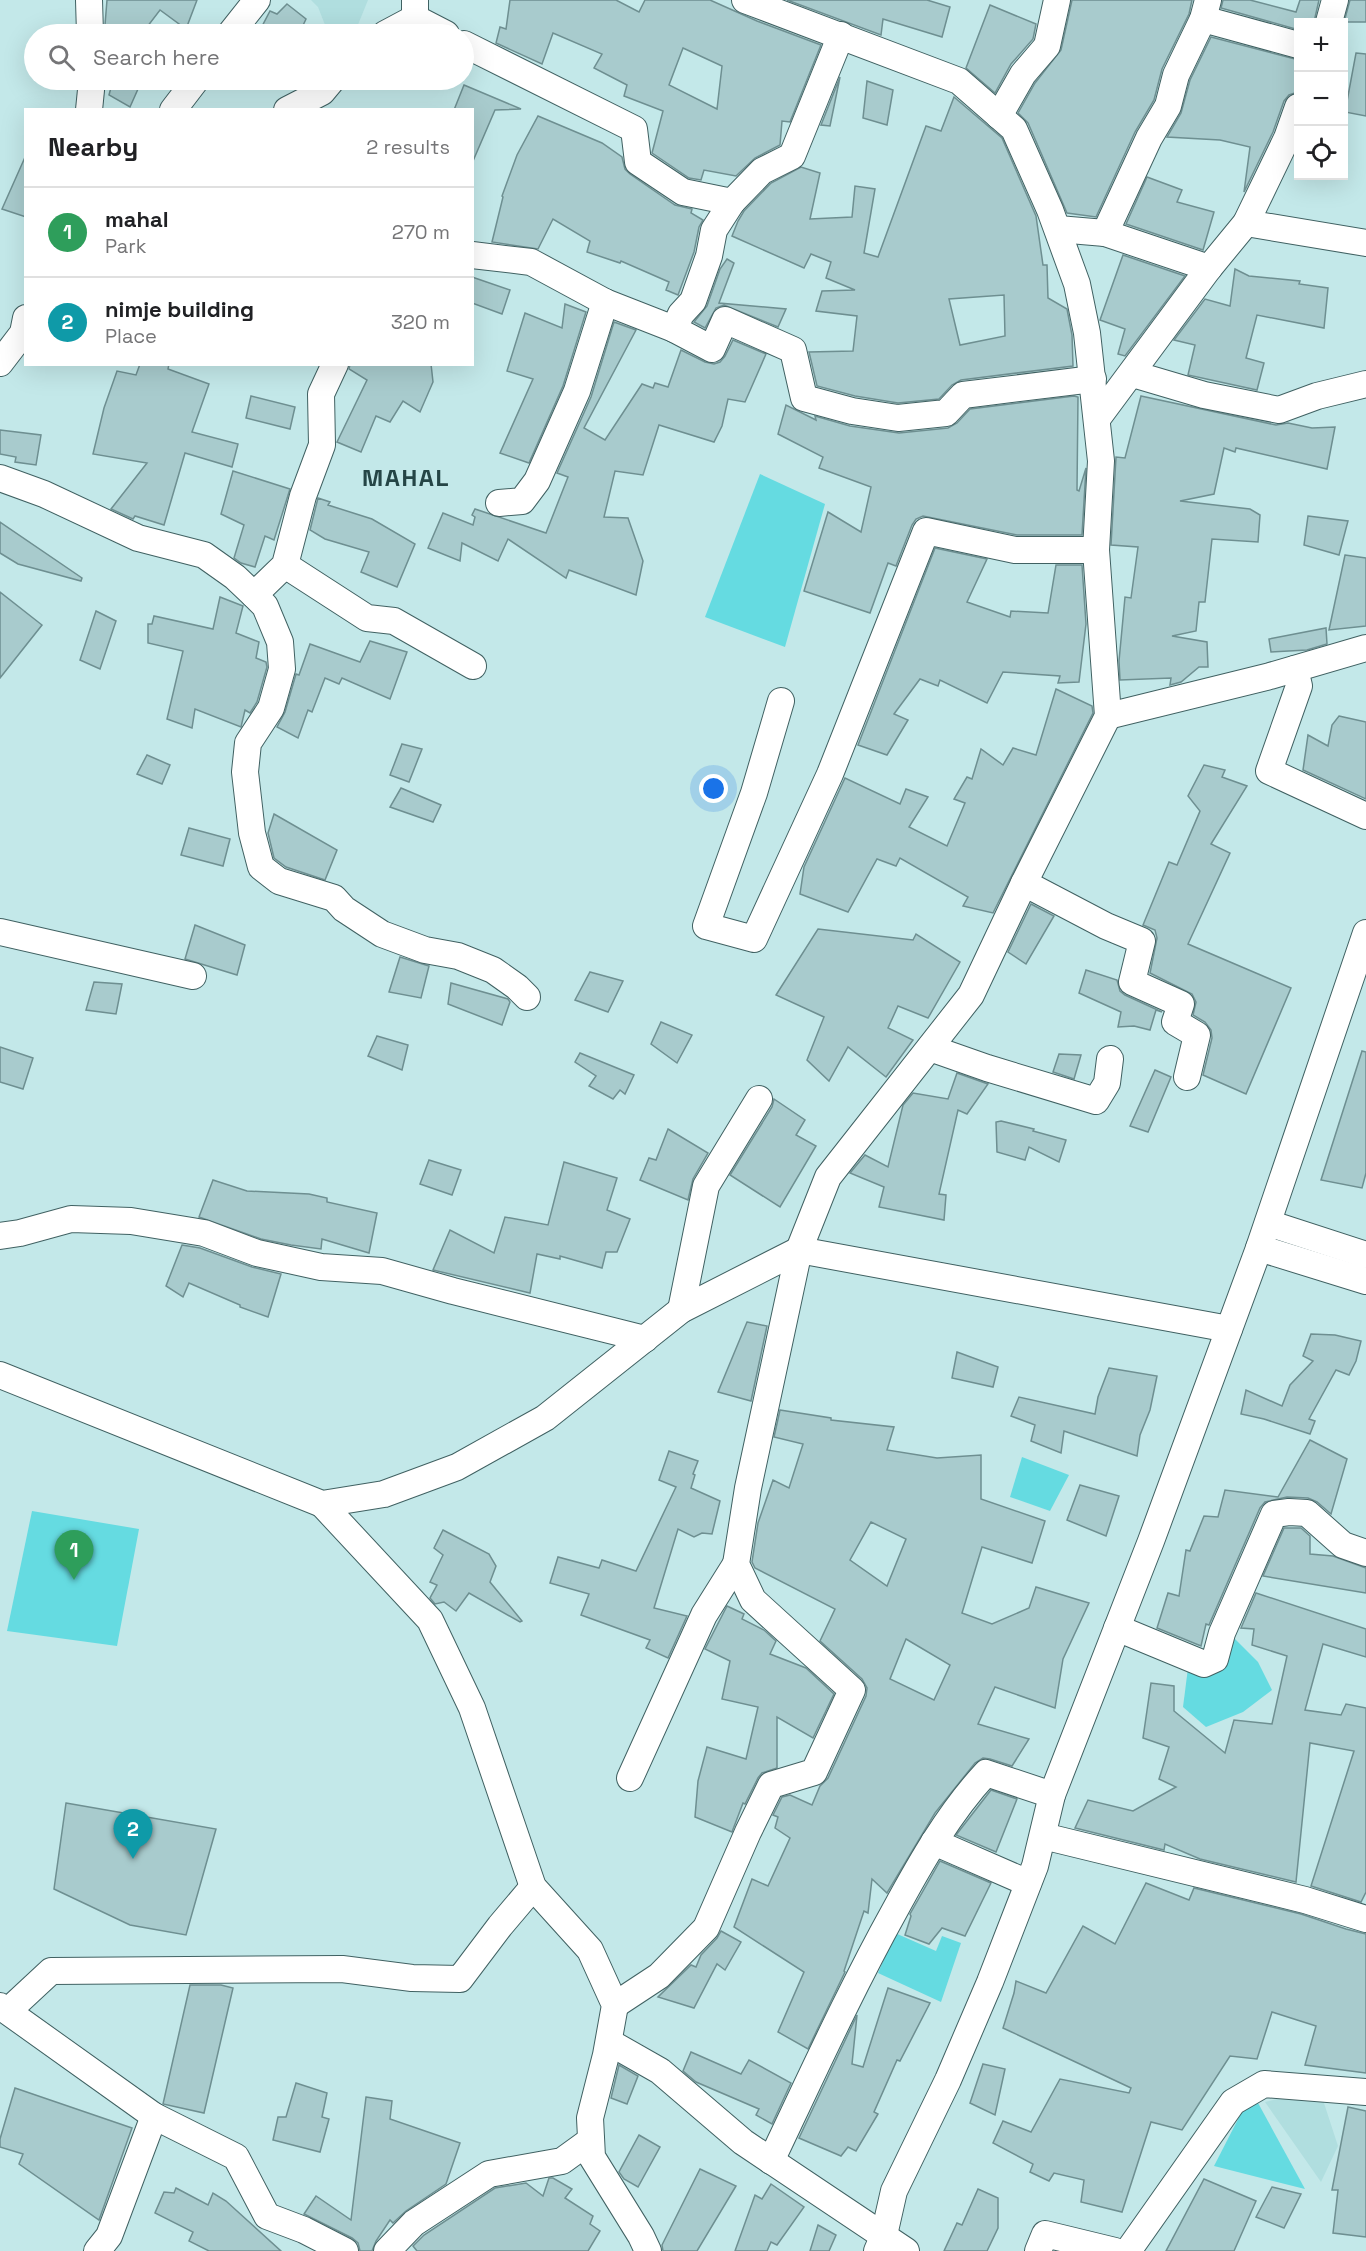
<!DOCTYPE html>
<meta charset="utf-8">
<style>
body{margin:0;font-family:"Space Grotesk",sans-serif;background:#f2f2f2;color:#202124}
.controls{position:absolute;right:18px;top:18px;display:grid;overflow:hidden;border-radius:0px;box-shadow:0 6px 24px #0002}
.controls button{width:54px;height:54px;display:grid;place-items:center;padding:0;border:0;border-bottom:2px solid #e0e0e0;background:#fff;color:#202124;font:30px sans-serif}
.you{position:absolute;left:714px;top:789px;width:21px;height:21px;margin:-15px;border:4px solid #fff;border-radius:50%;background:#1a73e8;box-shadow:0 0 0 9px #1a73e833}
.badge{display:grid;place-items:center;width:39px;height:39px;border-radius:50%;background:#2563eb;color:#fff;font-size:20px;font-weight:700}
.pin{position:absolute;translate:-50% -50px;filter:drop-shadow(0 2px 3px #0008)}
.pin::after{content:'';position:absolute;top:32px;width:21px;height:18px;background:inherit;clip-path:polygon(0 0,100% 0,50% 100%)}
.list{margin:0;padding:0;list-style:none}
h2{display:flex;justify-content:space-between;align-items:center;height:78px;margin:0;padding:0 24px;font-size:26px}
h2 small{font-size:20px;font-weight:400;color:#757577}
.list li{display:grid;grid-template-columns:39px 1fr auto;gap:18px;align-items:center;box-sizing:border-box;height:90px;padding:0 24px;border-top:2px solid #e0e0e0}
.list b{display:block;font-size:22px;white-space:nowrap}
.list p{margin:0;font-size:20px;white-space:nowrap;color:#757577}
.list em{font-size:20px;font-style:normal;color:#757577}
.icon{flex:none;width:33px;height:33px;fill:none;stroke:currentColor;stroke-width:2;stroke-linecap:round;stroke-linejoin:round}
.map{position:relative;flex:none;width:1366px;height:2251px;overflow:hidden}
.search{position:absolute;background:#fff;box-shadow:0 6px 24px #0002;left:24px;top:24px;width:450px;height:66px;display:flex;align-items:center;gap:15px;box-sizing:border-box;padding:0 21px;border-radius:33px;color:#757577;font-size:22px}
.panel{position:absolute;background:#fff;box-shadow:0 6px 24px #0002;left:24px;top:108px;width:450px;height:258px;border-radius:0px}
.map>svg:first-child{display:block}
</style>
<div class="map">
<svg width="1366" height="2251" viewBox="0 0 1366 2251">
<rect width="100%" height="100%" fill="#c3e8e9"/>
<g fill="#b0dedf">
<path d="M311,0H368L355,32L351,34H334L327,30L318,7Z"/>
<path d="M1297,2094L1323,2100L1338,2146L1321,2182L1265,2102Z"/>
</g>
<g fill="#65dbe1">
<path d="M760,474L825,504L785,647L705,617Z"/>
<path d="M1022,1457L1069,1475L1050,1511L1010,1497Z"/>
<path d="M32,1511L139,1529L117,1646L7,1631Z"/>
<path d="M1231,1635L1258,1662L1272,1690L1243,1712L1206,1727L1183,1707L1188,1668Z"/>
<path d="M895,1933L936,1951L942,1936L961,1943L941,2002L878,1973Z"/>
<path d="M1252,2092L1305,2189L1214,2166Z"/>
</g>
<g fill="#a8cbcd" stroke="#6e8f91" stroke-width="1.5" fill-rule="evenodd">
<path d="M107,0H197L186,29L160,10L144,31L105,25Z"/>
<path d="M510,0H616L639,12L645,0H710L757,21L821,45L790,122L782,121L780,145L755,158L736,176L704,170L701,180L689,178L652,153L663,111L624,96L627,85L594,68L602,54L553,33L542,64L496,43L500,27L506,29ZM683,48L722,66L717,109L669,85Z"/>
<path d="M787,0H927L950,7L942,37L883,19L881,35Z"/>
<path d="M1072,0H1192L1189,14L1162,69L1154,100L1135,132L1096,217L1067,213L1028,123L1018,113L1035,83L1061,50Z"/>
<path d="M1223,0H1250L1296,12L1300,0H1319L1314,22H1299V30L1221,8Z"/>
<path d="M1350,0H1366V22H1344Z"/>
<path d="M287,4L306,19L299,34H258L270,11L277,14Z"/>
<path d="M990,5L1036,24L1033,39L1011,64L995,93L966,68Z"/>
<path d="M1211,37L1299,60L1298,92L1289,95L1284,101L1273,132L1244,192L1250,147L1220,140L1167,137L1181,113L1190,80Z"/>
<path d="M1356,53L1366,54V116L1345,112Z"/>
<path d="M840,77L830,126L821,125Z"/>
<path d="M113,80H142L130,107L109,95Z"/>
<path d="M867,81L893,90L887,125L863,118Z"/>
<path d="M464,85L521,109L495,110L473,161L472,110H454Z"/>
<path d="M954,97L1002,138L1036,216L1043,265H1047L1048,298L1067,309L1072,335L1073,366L961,380L952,385L939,399L898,403L855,396L817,386L809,352L853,351L857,316L816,311L822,291L855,290L826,278L831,262L811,254L804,268L732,236L738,221L744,211L771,183L801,167L820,173L810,219L852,217L855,186L875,189L864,253L878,257L926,126L941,131ZM1004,295L1005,336L960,345L949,299Z"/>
<path d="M538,116L602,143L622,157L625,169L630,174L675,205L692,209L691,213L703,220L699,227L694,252L678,295L666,290L669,282L621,261L620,263L587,252L590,241L553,219L538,249L492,242L503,197L502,196L517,155Z"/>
<path d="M26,155V217L2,209Z"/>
<path d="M1147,177L1182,190L1177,202L1214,212L1203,250L1126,224Z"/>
<path d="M1123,255L1185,276L1125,356L1118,354L1125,329L1100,320Z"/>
<path d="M727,259L734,263L719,303L786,309L778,327L724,305L716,308L705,328L694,322L707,306L720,269Z"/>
<path d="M1235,269L1249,276L1300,281L1299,284L1328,288L1324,328L1257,315L1246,358L1264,363L1257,390L1188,375L1195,345L1174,340L1205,299L1230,306Z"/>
<path d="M472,277L510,290L502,314L472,303Z"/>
<path d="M565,304L586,312L563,386L529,463L500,453L533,379L507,371L525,313L562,328Z"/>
<path d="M614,322L636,330L584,428L605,440L642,384L653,388L655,383L668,387L681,350L705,362L714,364L720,362L725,356L733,340L766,354L745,402L728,399L722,426L714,442L659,425L643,475L615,471L604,517L628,518L643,561L636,595L569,570L566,578L508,539L498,561L462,543L460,561L428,548L443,513L473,525L475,517L472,515L475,509L546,533L568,477L557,473L591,397Z"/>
<path d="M140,364H169L168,369L209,384L192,432L238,444L232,467L185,453L164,525L135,516L133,519L111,509L147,463L93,454L104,408L117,371L136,375Z"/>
<path d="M350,364H431L433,382L420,412L403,401L390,422L376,416L361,452L337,442L367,380L349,369Z"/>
<path d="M251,396L295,407L290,429L246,418Z"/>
<path d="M1074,396L1078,397L1077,490L1079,491L1086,468L1082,535H1017L923,516L916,519L912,525L896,566L888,563L870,613L804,591L828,512L861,532L871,487L819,468L823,457L778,434L786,405L816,420L815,416L850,426L899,433L948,428L957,423L970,409Z"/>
<path d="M1141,396L1276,425L1288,423L1312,428L1335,427L1327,469L1236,448L1235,452L1224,448L1214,494L1180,501L1250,509L1260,515L1258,542L1212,539L1205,602H1199L1196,631L1172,636L1207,642L1208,667H1199L1181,682L1170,685L1171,678L1120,680L1119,661L1125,597L1131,598L1138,547L1111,545L1116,457L1125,458Z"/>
<path d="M0,430L41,435L36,465L15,462L16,457L0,454Z"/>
<path d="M233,471L290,489L274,540L265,536L255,567L241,563L234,558L244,525L221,514Z"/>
<path d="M318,498L330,502L328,505L372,519L415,544L397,587L361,572L369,552L325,539L310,530Z"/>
<path d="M1308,516L1348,521L1339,555L1304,545Z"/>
<path d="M0,522L82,578L81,581L18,564L0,553Z"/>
<path d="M935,548L987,559L967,602L1010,617L1011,611L1048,613L1056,565H1082L1086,624L1079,682L1058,683L1060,676L1003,672L987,703L940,680L938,686L920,679L894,714L908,720L887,755L858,745Z"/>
<path d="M1345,555L1366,558V626L1329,630Z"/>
<path d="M0,592L42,625L0,678Z"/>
<path d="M220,597L243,606L236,633L259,642L256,658L266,662L267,667L257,702L250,713L245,710L241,727L195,709L192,728L167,719L183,651L148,643V624H152L154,616L213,629Z"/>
<path d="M96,611L116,621L100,669L80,660Z"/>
<path d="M1326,628L1327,644L1307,650L1271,652L1269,639Z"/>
<path d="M370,641L407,652L390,699L342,678L339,684L325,678L312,712L308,710L298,738L277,727L285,712L296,674L299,675L310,644L360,662Z"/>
<path d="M1056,689L1092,706L1093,713L993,913L963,906L968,897L900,858L896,866L877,859L848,912L800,894L804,867L845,778L900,804L906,789L928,797L909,827L947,846L965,803L954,799L967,777L972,779L981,749L1003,765L1013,748L1036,755Z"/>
<path d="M1339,716L1366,722V799L1303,770L1308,735L1328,746L1332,725Z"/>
<path d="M402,744L422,749L409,782L390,775Z"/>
<path d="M147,755L170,765L162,784L137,774Z"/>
<path d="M1204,765L1225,770L1222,777L1247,786L1211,844L1230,853L1188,944L1291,988L1246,1094L1203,1075L1212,1038L1211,1030L1205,1022L1193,1015L1196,1002L1192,994L1150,973L1157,938L1155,930L1143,925L1169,862L1177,865L1200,811L1188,796Z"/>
<path d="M401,788L441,805L433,822L390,807Z"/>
<path d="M274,814L337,850L325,880L286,867L274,858L268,833Z"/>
<path d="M189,828L230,839L223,866L181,855Z"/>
<path d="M1031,904L1054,916L1026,964L1008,952Z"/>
<path d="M195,925L245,945L237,975L185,959Z"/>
<path d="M818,929L913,940L916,934L960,962L928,1018L898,1006L888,1028L913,1040L886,1077L848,1047L829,1081L807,1060L824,1017L776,995Z"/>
<path d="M400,957L429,966L421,998L389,992Z"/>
<path d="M1086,970L1117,980L1120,991L1125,995L1162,1012L1156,1010L1150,1030L1134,1026L1118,1027L1121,1012L1079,993Z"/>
<path d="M590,972L623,981L608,1012L575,1000Z"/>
<path d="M94,982L122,984L116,1014L86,1010Z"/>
<path d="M451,983L508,999L510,1002L502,1025L448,1004Z"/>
<path d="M661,1022L692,1035L677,1063L651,1044Z"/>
<path d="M377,1036L408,1045L402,1070L368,1056Z"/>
<path d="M0,1047L33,1058L23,1089L0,1082Z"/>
<path d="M1362,1051L1366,1052V1173L1362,1188L1321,1180Z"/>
<path d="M580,1053L634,1075L625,1094L620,1090L613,1099L589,1086L596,1076L575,1062Z"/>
<path d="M1059,1054L1081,1055L1074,1079L1053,1072Z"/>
<path d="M1155,1070L1171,1077L1148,1132L1130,1126Z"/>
<path d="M957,1073L988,1084L967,1114L958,1110L939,1194L946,1195L944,1220L879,1207L884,1187L850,1173L865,1155L888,1167L903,1105L913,1093L948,1099Z"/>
<path d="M774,1099L805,1120L796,1135L816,1146L780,1207L730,1175L772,1107Z"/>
<path d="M1001,1121L1034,1129L1033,1131L1066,1140L1059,1162L1029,1147L1025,1160L997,1152L996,1122Z"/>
<path d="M668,1129L708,1153L693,1179L688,1200L640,1180L649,1158L656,1160Z"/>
<path d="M429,1160L461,1170L452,1195L420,1184Z"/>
<path d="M564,1162L617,1178L607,1210L630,1219L617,1252H606L602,1268L560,1256V1259L537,1254L530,1293L433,1270L450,1230L494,1253L505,1217L548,1225Z"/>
<path d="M213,1180L247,1191L309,1194L327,1198V1202L377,1213L369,1253L322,1239L321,1249L291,1245L261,1239L199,1217Z"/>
<path d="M182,1245L200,1248L252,1267L281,1274L268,1317L240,1307V1305L189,1283L183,1297L166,1286Z"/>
<path d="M747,1322L767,1326L751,1401L718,1392Z"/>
<path d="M1311,1334L1335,1335L1361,1341L1356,1361L1349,1375L1336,1370L1309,1419L1315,1421L1310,1434L1264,1419L1241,1414L1246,1390L1282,1406L1290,1385L1313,1361L1303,1356Z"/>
<path d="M957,1352L998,1367L993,1387L952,1378Z"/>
<path d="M1109,1368L1157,1376L1150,1410L1140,1435L1137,1456L1064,1431L1061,1453L1031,1441L1035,1425L1011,1416L1019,1397L1095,1414L1098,1397Z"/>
<path d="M780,1410L831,1418V1420L894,1427L887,1450L937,1458L981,1455V1499L1045,1521L1032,1563L982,1547L962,1613L992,1624L1029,1608L1036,1587L1089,1603L1063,1659L1055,1708L995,1687L978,1724L1029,1739L1012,1766L990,1759L983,1758L975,1763L935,1813L887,1893L872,1879L868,1913L864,1911L844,1971L845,1972L808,2049L778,2032L804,1972L734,1927L752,1879L768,1886L790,1838L775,1828L778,1817L773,1815L782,1797L790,1795L812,1805L820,1786L828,1778L866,1696L867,1688L862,1679L820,1641L835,1609L755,1568L752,1562L758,1523L773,1480L789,1488L803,1444L774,1437ZM871,1522L906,1539L887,1586L850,1560ZM906,1639L950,1665L934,1700L890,1679Z"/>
<path d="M1310,1440L1347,1459L1331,1514L1317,1502L1308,1498L1287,1497L1265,1502L1260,1508L1209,1625L1206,1624L1201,1646L1157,1628L1168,1593L1179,1596L1186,1550L1190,1551L1204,1516L1218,1517L1225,1490L1278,1497Z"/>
<path d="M669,1451L698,1461L693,1474L695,1475L691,1488L720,1501L712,1534L702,1533L694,1537L678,1529L654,1608L687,1616L668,1658L646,1648L650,1640L581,1615L589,1594L550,1583L558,1557L599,1568L602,1560L636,1571L676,1487L659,1480Z"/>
<path d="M1080,1485L1119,1496L1106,1536L1067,1520Z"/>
<path d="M1284,1528H1301L1310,1536V1554L1333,1556L1366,1568V1593L1263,1576Z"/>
<path d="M443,1530L489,1554L496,1566L490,1582L522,1621L520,1622L469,1593L456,1611L444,1602L435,1604L430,1598L437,1585L430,1582L443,1555L434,1548Z"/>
<path d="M1256,1593L1366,1629V1657L1323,1644L1305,1710L1341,1715L1346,1704L1366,1708V1892L1361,1902L1311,1886L1354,1751L1310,1743L1296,1882L1200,1859L1165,1844L1164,1850L1075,1828L1088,1800L1133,1811L1176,1787L1159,1779L1169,1747L1143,1738L1151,1683L1174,1686V1711L1225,1753L1234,1720L1272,1724L1287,1656L1252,1645L1254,1629L1241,1628Z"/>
<path d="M727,1606L744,1614L742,1619L764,1630L776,1641L770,1654L806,1668L834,1694L813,1738L777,1717V1768L762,1773L758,1778L745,1804L743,1803L732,1832L695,1817L698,1781L707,1747L746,1759L758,1707L722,1699L730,1661L705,1649Z"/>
<path d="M991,1790L1017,1799L996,1852L956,1835Z"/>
<path d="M66,1803L216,1829L186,1935L130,1925L54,1889Z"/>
<path d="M940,1861L991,1883L965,1936L942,1928L929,1944L905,1935L911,1916L910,1914Z"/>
<path d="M1146,1883L1189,1900L1194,1888L1301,1914L1346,1929L1366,1934V2073L1305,2065L1316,2026L1272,2012L1257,2059L1230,2056L1182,2130L1151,2122L1122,2212L1081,2202L1084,2180L1054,2173L1049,2181L1030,2172L1033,2164L993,2143L1003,2121L1031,2132L1060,2079L1129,2093L1131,2088L1003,2028L1014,1993L1016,1981L1046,1993L1083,1926L1115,1944Z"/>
<path d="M721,1931L741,1942L725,1970L717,1964L694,2008L658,1997L691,1965L696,1967L701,1955L717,1938Z"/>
<path d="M190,1985H221L233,1988L204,2113L163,2104Z"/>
<path d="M888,1988L930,2003L900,2061L897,2060L874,2112L878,2114L856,2151L848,2147L841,2156L799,2138L857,2015L852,2064L863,2067Z"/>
<path d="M691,2052L741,2074L749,2060L791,2083L772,2124L756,2115L759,2109L696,2082L683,2071Z"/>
<path d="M983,2064L1005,2069L995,2115L970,2103Z"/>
<path d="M619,2065L638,2076L627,2104L611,2098Z"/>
<path d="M296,2083L327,2093L322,2117L329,2119L320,2152L273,2140L278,2117H286Z"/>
<path d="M15,2088L132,2128L99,2220L19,2164L23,2154L0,2147V2139Z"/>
<path d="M366,2097L392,2101L390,2119L460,2143L446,2184L406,2211L393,2223L390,2220L376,2241L372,2251H360L358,2243L352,2238L304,2214L316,2196L351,2220Z"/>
<path d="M1348,2107L1366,2111V2237L1333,2233L1338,2190H1332Z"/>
<path d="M639,2135L660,2147L638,2187L624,2179L619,2172Z"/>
<path d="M700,2169L736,2186L697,2251H663L662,2245Z"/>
<path d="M549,2178H553L572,2189L565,2198L593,2216L590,2224L600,2231L588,2251H417L413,2246L424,2235L495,2188L526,2183L543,2196Z"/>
<path d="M1204,2179L1256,2201L1234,2251H1166Z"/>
<path d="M771,2184L804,2207L777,2245L771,2242L767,2251H735L755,2195L762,2199Z"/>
<path d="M1272,2187L1301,2194L1284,2228L1256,2217Z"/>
<path d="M176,2188L208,2205L213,2193L226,2201L281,2251H209L189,2241L193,2232L155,2213L164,2192L174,2193Z"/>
<path d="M978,2189L998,2198V2228L987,2251H944L957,2223L962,2225Z"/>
<path d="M818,2225L836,2235L829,2251H810Z"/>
</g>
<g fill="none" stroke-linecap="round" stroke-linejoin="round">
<g stroke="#406162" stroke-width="28">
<g id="minor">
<path d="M89,0L90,34"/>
<path d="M415,0V18L446,34"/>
<path d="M1203,19L1298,45"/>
<path d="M1329,22L1335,0"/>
<path d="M230,34L257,0"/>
<path d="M385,34L415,18"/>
<path d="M464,44L634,129L638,162L683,192L732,202L762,171L792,156L841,35"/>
<path d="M89,110L92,80"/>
<path d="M173,110L196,80"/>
<path d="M287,110L322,92L332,80"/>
<path d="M999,116L1023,74L1047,46L1057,0"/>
<path d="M1246,223L1366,243"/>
<path d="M1058,229L1105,233L1209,268"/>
<path d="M1105,233L1149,138L1168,106L1176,75L1203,19L1208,0"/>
<path d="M472,255L531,262L605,302L674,329L712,349L725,320L793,350L804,398L852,411L898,418L946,413L963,395L1093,379"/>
<path d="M674,329L681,314L693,301L709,256L714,230L732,202"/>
<path d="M0,363L23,333L26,318"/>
<path d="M1133,374L1204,395L1279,410L1317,396L1366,384"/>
<path d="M1097,419L1209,268L1246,223L1287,138L1298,107"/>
<path d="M0,478L44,494L138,538L204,555L235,577L254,595L265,606L280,642L282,669L271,708L248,743L245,772L252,833L261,867L279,881L334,898L344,909L382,934L425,950L458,956L493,970L517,987L527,997"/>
<path d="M499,503L522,501L537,481L577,391L605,302"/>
<path d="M285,565L367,618L394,621L473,666"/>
<path d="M254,595L285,565L303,496L322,445L321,394L335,364"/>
<path d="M1295,669L1299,686L1269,771L1366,816"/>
<path d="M781,701L754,793L706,926L754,939L830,774L926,531L1015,550H1096"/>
<path d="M1108,716L1270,676L1366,648"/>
<path d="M1024,883L1106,926L1142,941L1132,982L1181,1004L1175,1022L1197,1035L1187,1077"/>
<path d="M0,932L193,976"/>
<path d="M930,1048L987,1068L1096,1101L1107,1083L1110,1059"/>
<path d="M1268,1223L1366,1255"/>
<path d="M0,1236L20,1233L71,1219L131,1221L204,1233L257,1253L321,1267L382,1271L453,1291L645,1339"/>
<path d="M1259,1248L1366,1281"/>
<path d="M681,1310L706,1186L759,1099"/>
<path d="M0,1375L322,1504L384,1494L457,1467L545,1418L681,1310L799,1250L1229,1329"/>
<path d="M322,1504L430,1620L472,1708L533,1887L590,1950L615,2005L606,2055L590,2118L592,2157L641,2236L648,2251"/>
<path d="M1117,1628L1204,1664L1215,1659L1222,1633L1274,1514L1289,1512L1307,1513L1343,1545L1366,1553"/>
<path d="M630,1778L704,1615L736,1564"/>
<path d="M1043,1836L1305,1900L1366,1919"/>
<path d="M934,1842L1028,1883"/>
<path d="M615,2005L659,1976L706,1928L748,1832L771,1785L814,1772L852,1690L753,1600L736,1564L748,1488L799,1250L828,1177L971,995L1024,883L1108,716L1096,550L1101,461L1087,333L1077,284L1050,210L1014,129L959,81L745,0"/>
<path d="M0,2006L154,2116L236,2157L267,2216L304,2230L345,2251"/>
<path d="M8,2011L51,1971L342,1969L412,1978L460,1979L500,1926L533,1887"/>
<path d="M609,2042L660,2071L743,2142L906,2251"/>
<path d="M771,2161C811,2077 850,1991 895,1910C921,1862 949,1813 986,1773L1052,1795"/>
<path d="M97,2251L109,2236L154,2116"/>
<path d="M387,2251L414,2223L489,2174L562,2161L591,2140"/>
<path d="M877,2251L884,2235L894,2191L948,2080L990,1982L1035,1866L1052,1795L1151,1541L1259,1248L1366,933"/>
<path d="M1038,2251L1045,2234L1115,2251"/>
<path d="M1128,2251L1233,2102L1264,2084L1366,2092"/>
</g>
</g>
<use href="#minor" stroke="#fff" stroke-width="26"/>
</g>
<g text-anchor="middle" stroke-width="4.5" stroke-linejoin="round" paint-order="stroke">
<g font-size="24" font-weight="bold" letter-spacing="1.5" fill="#254546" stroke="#c3e8e9">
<text x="406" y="486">MAHAL</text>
</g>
</g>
</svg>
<div class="controls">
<button>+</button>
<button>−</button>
<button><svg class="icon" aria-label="locate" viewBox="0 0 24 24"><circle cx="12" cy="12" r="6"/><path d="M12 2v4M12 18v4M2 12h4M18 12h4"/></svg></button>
</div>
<div class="you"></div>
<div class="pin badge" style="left:74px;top:1580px;background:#2e9e5b">1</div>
<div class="pin badge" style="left:133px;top:1859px;background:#0f9aa8">2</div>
<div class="search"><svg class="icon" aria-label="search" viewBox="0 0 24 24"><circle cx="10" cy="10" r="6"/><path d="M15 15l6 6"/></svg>Search here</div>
<section class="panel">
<h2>Nearby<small>2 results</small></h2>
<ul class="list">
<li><span class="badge" style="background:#2e9e5b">1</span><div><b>mahal</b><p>Park</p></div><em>270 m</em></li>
<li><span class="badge" style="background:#0f9aa8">2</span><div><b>nimje building</b><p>Place</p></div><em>320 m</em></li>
</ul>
</section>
</div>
